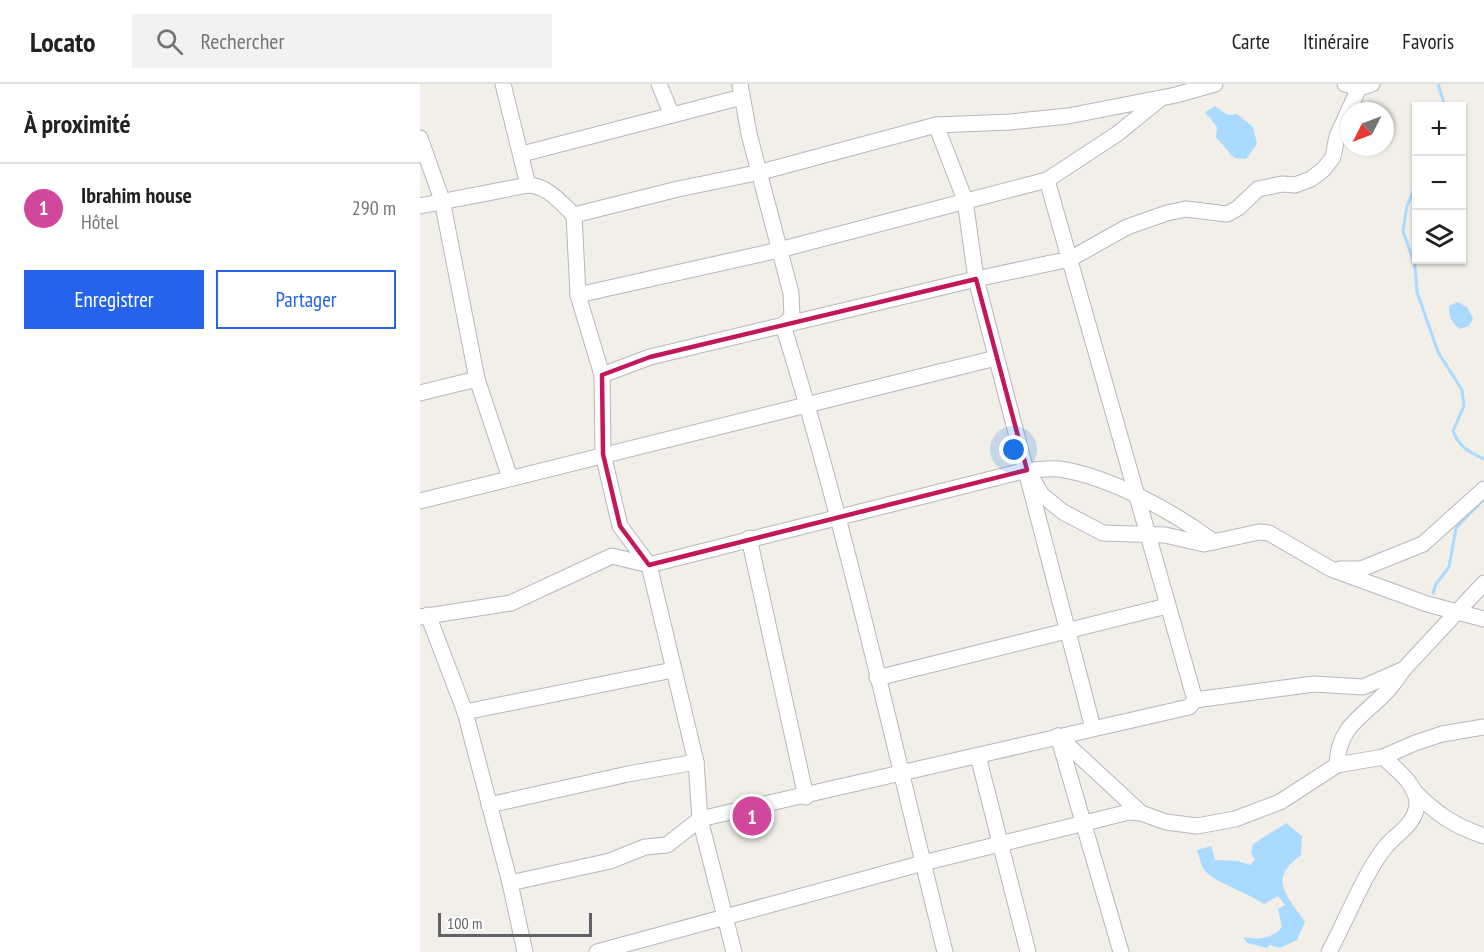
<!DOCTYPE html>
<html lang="fr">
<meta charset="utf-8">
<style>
body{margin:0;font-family:"PT Sans Narrow",sans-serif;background:#f2f2f2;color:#222}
.controls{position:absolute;right:18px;top:18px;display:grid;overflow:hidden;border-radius:0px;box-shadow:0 2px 4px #0004}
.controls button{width:54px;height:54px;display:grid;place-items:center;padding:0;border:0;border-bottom:2px solid #e0e0e0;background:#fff;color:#222;font:30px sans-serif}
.compass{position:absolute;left:920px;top:18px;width:54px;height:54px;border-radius:50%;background:#fff;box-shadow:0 2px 4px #0004;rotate:228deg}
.scale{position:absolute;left:18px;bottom:15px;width:154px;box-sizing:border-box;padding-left:6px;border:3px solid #5f6368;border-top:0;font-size:16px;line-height:21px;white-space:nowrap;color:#5f6368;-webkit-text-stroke:4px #fff;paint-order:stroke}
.you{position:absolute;left:594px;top:366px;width:21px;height:21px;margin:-15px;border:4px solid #fff;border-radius:50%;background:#1a73e8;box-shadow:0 0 0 9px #1a73e833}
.badge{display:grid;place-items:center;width:39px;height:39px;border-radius:50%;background:#2563eb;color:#fff;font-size:20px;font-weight:700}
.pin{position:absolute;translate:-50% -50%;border:3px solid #fff;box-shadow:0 2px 6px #0006}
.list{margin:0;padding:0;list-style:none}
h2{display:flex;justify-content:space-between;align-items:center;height:78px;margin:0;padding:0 24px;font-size:26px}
h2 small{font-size:20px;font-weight:400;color:#767676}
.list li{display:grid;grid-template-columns:39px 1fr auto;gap:18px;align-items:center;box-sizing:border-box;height:90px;padding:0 24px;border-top:2px solid #e0e0e0}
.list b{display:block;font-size:22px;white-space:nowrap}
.list p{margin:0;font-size:20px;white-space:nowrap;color:#767676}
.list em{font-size:20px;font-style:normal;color:#767676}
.actions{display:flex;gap:12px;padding:18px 24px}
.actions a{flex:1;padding:14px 0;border:2px solid #2563eb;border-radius:0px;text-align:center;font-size:21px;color:#2563eb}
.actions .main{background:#2563eb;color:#fff}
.icon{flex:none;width:33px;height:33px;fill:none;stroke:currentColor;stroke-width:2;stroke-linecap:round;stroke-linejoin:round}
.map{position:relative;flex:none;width:1064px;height:868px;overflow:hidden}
header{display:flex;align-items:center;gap:36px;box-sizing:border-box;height:84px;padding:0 30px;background:#fff;border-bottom:2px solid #e0e0e0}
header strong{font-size:28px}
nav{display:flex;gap:33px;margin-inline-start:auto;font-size:21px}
.search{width:420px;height:54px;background:#f2f2f2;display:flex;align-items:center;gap:15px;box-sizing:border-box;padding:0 21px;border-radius:0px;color:#767676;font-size:22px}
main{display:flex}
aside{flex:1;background:#fff}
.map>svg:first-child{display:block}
</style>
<header>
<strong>Locato</strong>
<div class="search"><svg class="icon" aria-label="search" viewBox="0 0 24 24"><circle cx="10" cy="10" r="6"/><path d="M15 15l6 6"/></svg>Rechercher</div>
<nav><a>Carte</a><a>Itinéraire</a><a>Favoris</a></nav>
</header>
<main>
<aside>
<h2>À proximité<small></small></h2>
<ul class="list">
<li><span class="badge" style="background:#d1479c">1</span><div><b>Ibrahim house</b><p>Hôtel</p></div><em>290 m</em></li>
</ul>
<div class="actions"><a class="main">Enregistrer</a><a>Partager</a></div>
</aside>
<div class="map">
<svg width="1064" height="868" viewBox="0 0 1064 868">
<rect width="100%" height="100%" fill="#f1efe8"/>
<g fill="#aadaff">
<path d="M795,22L808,31L817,30L833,43L837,60L826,75L814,74L796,53L797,43L785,28Z"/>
<path d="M1038,218L1047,223L1053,234L1049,242L1040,245C1031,238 1029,233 1029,222Z"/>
<path d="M866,739L882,752L881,771C847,796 867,811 885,838L877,856L860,864L850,861L847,864L827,859L823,853C838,856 852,855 862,843L858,825L865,821L858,812L844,820C827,808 798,800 786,788C781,783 779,772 777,766L791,762L795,776L818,777L830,781L835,775L831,770L833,760Z"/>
</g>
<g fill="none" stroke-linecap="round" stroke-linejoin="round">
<g stroke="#aadaff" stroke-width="3">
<path d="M1018,0L1025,22"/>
<path d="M996,101L987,122L983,147L995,182L997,208L1018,268L1042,306L1044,322L1033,347C1039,363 1049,368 1064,375"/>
<path d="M1013,509L1016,500L1029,483L1036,444L1064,415"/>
</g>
<g stroke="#b5b8bc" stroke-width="17">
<g id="minor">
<path d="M83,0L108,101C128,102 140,118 154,131L158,211L182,291L183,370L200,442L229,481L276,678L280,735L314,868"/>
<path d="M239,0L251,29"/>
<path d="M320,0L329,50L371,209L372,233L363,241C427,447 473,659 525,868"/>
<path d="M925,0L939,4L952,0"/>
<path d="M516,41L545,116L556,195L673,644"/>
<path d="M0,54L22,116L57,295L90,394"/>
<path d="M102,70L322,13"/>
<path d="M627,96L697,50L739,16"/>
<path d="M0,122L108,101"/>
<path d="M154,131L258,105L341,88L516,41L590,38L648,32L756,11L795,0"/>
<path d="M182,291L230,273L556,195L650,175L707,143L747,129L766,125L807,130L818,124L838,105L862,100L875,101L891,95L904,85L913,73L917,52L939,4"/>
<path d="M0,309L57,295"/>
<path d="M613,396L622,411L643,428L683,449L745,451L784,460L839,448L849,449L911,485L1007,520L1064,535"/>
<path d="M0,417L576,274"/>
<path d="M329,454L386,713"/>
<path d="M920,485H941L1003,460L1064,405"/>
<path d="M8,531L45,628L90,799L105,868"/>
<path d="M0,533L91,519L192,472L229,481L607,386C617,386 629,384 639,385C689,392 754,428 794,458"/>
<path d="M457,594L747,522"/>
<path d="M775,616L894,600L943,603L984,585L1064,499"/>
<path d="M45,628L253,586"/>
<path d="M638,652L701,868"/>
<path d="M638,652L721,729"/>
<path d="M558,672L608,868"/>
<path d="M917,681C918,640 946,631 969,605C974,599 979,592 983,586"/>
<path d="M993,706C1015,729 1034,742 1064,752"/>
<path d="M69,721L208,690L276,678"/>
<path d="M90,799L190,777L225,763L247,761L280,735L769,623L775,616L627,96L359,166L158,211"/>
<path d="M177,868L503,779L709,728L721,729L746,738L777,742L815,735L860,718L917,681L963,673L995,659L1022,650L1064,643"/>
<path d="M909,868C925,839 946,785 967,761C978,749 995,740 997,721C998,701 976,685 963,673"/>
</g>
</g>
<use href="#minor" stroke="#fff" stroke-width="15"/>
</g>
<path fill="none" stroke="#c2185b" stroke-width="4.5" stroke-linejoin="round" d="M556,195L607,386L229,481L200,442L183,370L182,291L230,273Z"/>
</svg>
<div class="controls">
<button>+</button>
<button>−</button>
<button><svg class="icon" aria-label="layers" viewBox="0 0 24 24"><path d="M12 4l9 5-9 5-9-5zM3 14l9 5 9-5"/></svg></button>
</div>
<svg class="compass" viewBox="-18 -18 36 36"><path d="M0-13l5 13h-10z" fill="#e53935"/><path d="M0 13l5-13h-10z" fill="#767676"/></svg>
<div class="scale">100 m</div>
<div class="you"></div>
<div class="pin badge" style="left:332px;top:732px;background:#d1479c">1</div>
</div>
</main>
